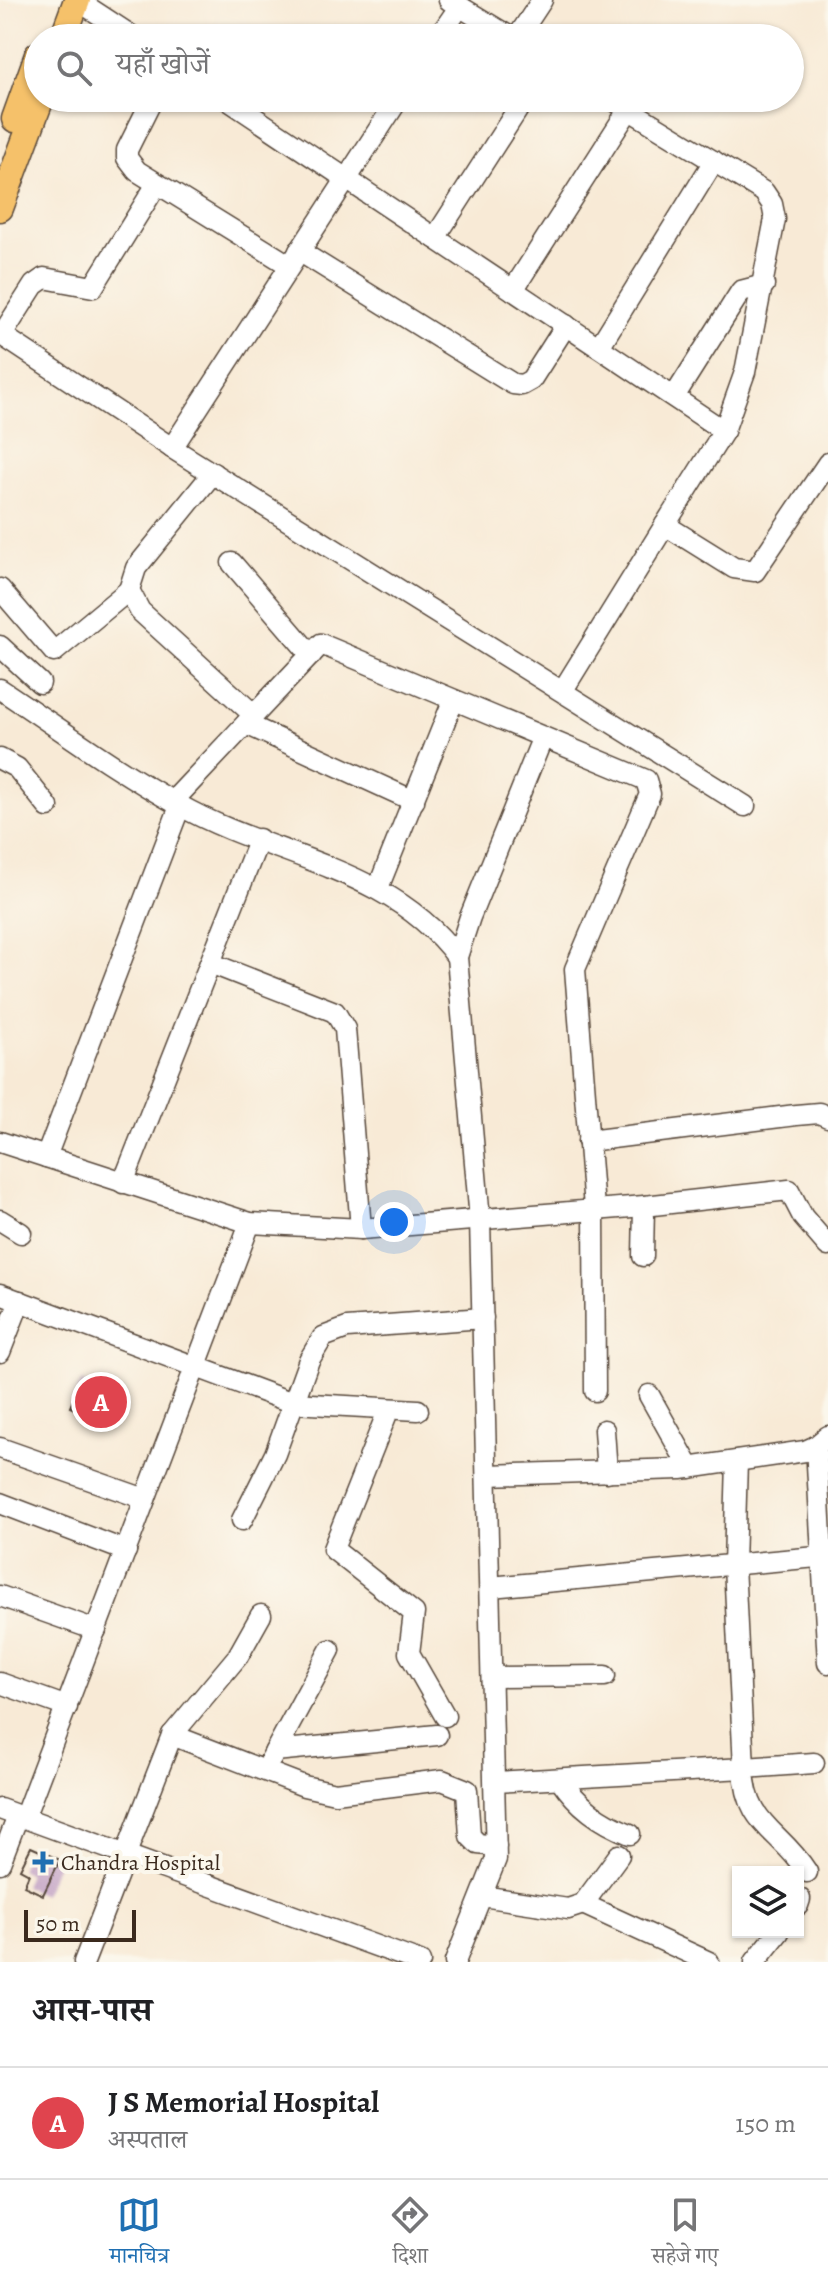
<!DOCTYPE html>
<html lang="hi">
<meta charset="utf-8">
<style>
body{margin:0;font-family:Alegreya,"Noto Serif Devanagari",serif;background:#f2f2f2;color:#202124}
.controls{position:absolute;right:24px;bottom:24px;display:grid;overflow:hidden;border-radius:0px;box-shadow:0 2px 6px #0004}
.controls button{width:72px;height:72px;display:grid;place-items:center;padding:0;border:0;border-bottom:2px solid #e0e0e0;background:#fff;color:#202124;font:40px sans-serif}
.scale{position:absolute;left:24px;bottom:20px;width:112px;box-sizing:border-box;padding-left:8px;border:4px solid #3b2a1e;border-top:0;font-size:22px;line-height:28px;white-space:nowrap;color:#3b2a1e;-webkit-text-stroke:6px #fbf7ec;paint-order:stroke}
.you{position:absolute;left:394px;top:1222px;width:28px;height:28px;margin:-20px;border:6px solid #fff;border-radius:50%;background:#1a73e8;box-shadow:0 0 0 12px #1a73e833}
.badge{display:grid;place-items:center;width:52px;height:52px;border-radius:50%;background:#1f6fb2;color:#fff;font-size:26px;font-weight:700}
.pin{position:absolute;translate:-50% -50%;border:4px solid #fff;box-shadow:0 2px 8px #0006}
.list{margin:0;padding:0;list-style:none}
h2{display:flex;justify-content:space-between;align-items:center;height:104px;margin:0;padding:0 32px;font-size:34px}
h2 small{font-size:26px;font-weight:400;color:#757577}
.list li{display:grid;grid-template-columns:52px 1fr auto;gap:24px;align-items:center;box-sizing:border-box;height:112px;padding:0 32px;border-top:2px solid #e0e0e0}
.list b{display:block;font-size:30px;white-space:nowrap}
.list p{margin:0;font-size:26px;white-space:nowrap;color:#757577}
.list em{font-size:26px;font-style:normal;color:#757577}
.icon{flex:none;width:44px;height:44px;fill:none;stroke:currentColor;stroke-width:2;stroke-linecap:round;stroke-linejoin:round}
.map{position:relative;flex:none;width:828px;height:1962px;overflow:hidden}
.search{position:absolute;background:#fff;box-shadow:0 2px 6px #0004;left:24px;right:24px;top:24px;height:88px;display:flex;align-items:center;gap:20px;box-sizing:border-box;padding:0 28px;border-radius:44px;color:#757577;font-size:30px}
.sheet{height:216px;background:#fff}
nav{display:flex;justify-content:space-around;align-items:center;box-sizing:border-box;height:112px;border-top:2px solid #e0e0e0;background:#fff;font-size:22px;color:#757577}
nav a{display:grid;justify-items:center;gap:4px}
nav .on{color:#1f6fb2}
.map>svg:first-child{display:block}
</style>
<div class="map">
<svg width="828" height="1962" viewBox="0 0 828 1962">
<rect width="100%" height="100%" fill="#fbf7ec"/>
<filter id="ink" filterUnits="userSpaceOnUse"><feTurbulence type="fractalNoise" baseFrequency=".0125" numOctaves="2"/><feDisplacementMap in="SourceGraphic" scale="16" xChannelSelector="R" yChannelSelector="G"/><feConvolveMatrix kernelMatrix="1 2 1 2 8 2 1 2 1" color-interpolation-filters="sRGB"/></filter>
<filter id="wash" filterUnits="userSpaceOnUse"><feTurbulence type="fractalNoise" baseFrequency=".006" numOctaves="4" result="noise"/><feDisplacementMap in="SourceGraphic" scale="32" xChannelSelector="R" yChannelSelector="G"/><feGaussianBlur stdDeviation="1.8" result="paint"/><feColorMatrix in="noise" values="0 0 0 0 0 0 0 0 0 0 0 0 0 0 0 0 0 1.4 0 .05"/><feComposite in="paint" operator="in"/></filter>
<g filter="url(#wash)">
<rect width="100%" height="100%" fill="#f8ead6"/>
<g id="blocks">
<g fill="#bf9dc2">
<path d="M81,1381L115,1396L103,1422L70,1407Z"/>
<path d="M31,1847L60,1860L43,1895L24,1886L29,1874L20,1869Z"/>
</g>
</g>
</g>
<g filter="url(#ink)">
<use href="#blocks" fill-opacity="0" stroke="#57473a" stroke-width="2"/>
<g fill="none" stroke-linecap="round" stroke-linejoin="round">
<g stroke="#57473a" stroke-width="23">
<g id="minor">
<path d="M77,0L135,38"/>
<path d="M449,0L512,38"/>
<path d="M438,38L460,6"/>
<path d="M517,38L542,0"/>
<path d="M153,98L127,150V158L137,171L289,265"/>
<path d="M225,98L724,431"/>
<path d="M610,98L764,192L772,204L775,219L745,372L724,431L665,525"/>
<path d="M435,238L525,98"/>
<path d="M299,251L513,384L522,385L531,380L566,325"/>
<path d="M513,290L629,109"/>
<path d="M0,334L172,448L745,806"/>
<path d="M2,335L34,285L44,278L93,287L157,184"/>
<path d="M599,347L714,161"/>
<path d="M674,397L741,291L764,285"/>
<path d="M172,448L399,98"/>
<path d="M213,473L136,568L129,590L140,611L254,715"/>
<path d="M232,563L311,655"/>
<path d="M0,589L54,652L129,590"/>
<path d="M0,646L40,683"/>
<path d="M0,689C59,728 117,771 179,805C272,858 390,866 457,957"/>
<path d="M563,690L665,525L734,568L755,571L828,463"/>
<path d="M246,724L414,801"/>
<path d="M0,759L17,768L48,807"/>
<path d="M173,801L321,644L646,780L650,794L575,969L594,1208L595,1391"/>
<path d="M378,888L453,701"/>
<path d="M210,963L335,1012L345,1029L361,1229"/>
<path d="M588,1141L796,1115L819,1113L828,1117"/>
<path d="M0,1142L250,1223L361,1229L644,1206L789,1190L803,1217L828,1246"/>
<path d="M46,1157L180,806"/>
<path d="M123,1183L259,839"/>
<path d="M0,1220L21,1233"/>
<path d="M643,1256L644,1206"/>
<path d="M0,1294L293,1403L418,1410"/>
<path d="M0,1352L20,1301"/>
<path d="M649,1395L690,1468"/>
<path d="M388,1411L333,1549L414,1613L409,1653L445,1716"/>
<path d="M604,1430L607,1472"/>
<path d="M828,1436L816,1446L828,1663"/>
<path d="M0,1448L145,1499"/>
<path d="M487,1475L681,1469L805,1451L816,1446"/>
<path d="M0,1503L126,1551"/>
<path d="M242,1520L275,1454L309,1360L323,1337L347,1328L483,1318"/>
<path d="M490,1587L828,1556"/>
<path d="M0,1596L96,1630"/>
<path d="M492,1677L605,1676"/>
<path d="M0,1683L67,1707"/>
<path d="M172,1735L304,1786L335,1793L442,1780L467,1790L470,1836L478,1844L496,1846"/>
<path d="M275,1751L437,1735"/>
<path d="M271,1759L330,1650"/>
<path d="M560,1779C578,1806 600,1822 630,1834"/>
<path d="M495,1782L744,1768L734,1565L737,1461"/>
<path d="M0,1809L420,1962"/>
<path d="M24,1818L250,1223"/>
<path d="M0,1863L18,1816"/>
<path d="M807,1872C779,1828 746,1827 744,1768L814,1763"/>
<path d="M482,1896L568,1909L583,1904L619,1855"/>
<path d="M583,1904L709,1962"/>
<path d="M798,1905L800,1899"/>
<path d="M84,1962L172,1735L238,1656L261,1615"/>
<path d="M455,1962L496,1859L480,1220L457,957L470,917L542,739"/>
<path d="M755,1962L779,1932"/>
</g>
</g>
<g stroke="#57473a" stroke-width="29">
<g id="major">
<path d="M63,38L77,0"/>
<path d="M15,119L38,55"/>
<path d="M0,208L41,98"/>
</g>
</g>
<use href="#minor" stroke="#fff" stroke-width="20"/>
<use href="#major" stroke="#f5c16b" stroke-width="26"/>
</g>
</g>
<path fill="#1f6fb2" stroke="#fbf7ec" stroke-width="3" d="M39 1850h8v8h8v8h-8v8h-8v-8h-8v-8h8z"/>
<g text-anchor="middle" stroke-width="8" stroke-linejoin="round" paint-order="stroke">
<g font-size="22" fill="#3b2a1e" stroke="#fbf7ec" text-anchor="start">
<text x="61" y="1870">Chandra Hospital</text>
</g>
</g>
</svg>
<div class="controls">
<button><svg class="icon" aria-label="layers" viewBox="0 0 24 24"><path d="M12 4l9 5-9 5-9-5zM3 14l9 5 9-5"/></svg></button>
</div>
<div class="scale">50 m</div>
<div class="you"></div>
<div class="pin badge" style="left:101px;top:1402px;background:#e0444e">A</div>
<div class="search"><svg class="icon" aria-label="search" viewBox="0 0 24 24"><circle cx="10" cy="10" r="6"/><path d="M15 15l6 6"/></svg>यहाँ खोजें</div>
</div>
<section class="sheet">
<h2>आस-पास<small></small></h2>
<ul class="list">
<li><span class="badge" style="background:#e0444e">A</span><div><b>J S Memorial Hospital</b><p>अस्पताल</p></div><em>150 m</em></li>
</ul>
</section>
<nav>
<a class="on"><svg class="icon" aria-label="map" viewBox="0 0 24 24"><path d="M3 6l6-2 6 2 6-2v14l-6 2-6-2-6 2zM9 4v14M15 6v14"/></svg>मानचित्र</a>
<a><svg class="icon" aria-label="directions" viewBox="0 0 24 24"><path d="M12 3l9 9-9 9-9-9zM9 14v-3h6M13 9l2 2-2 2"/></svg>दिशा</a>
<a><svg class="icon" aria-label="saved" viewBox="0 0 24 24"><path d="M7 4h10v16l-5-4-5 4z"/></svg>सहेजे गए</a>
</nav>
